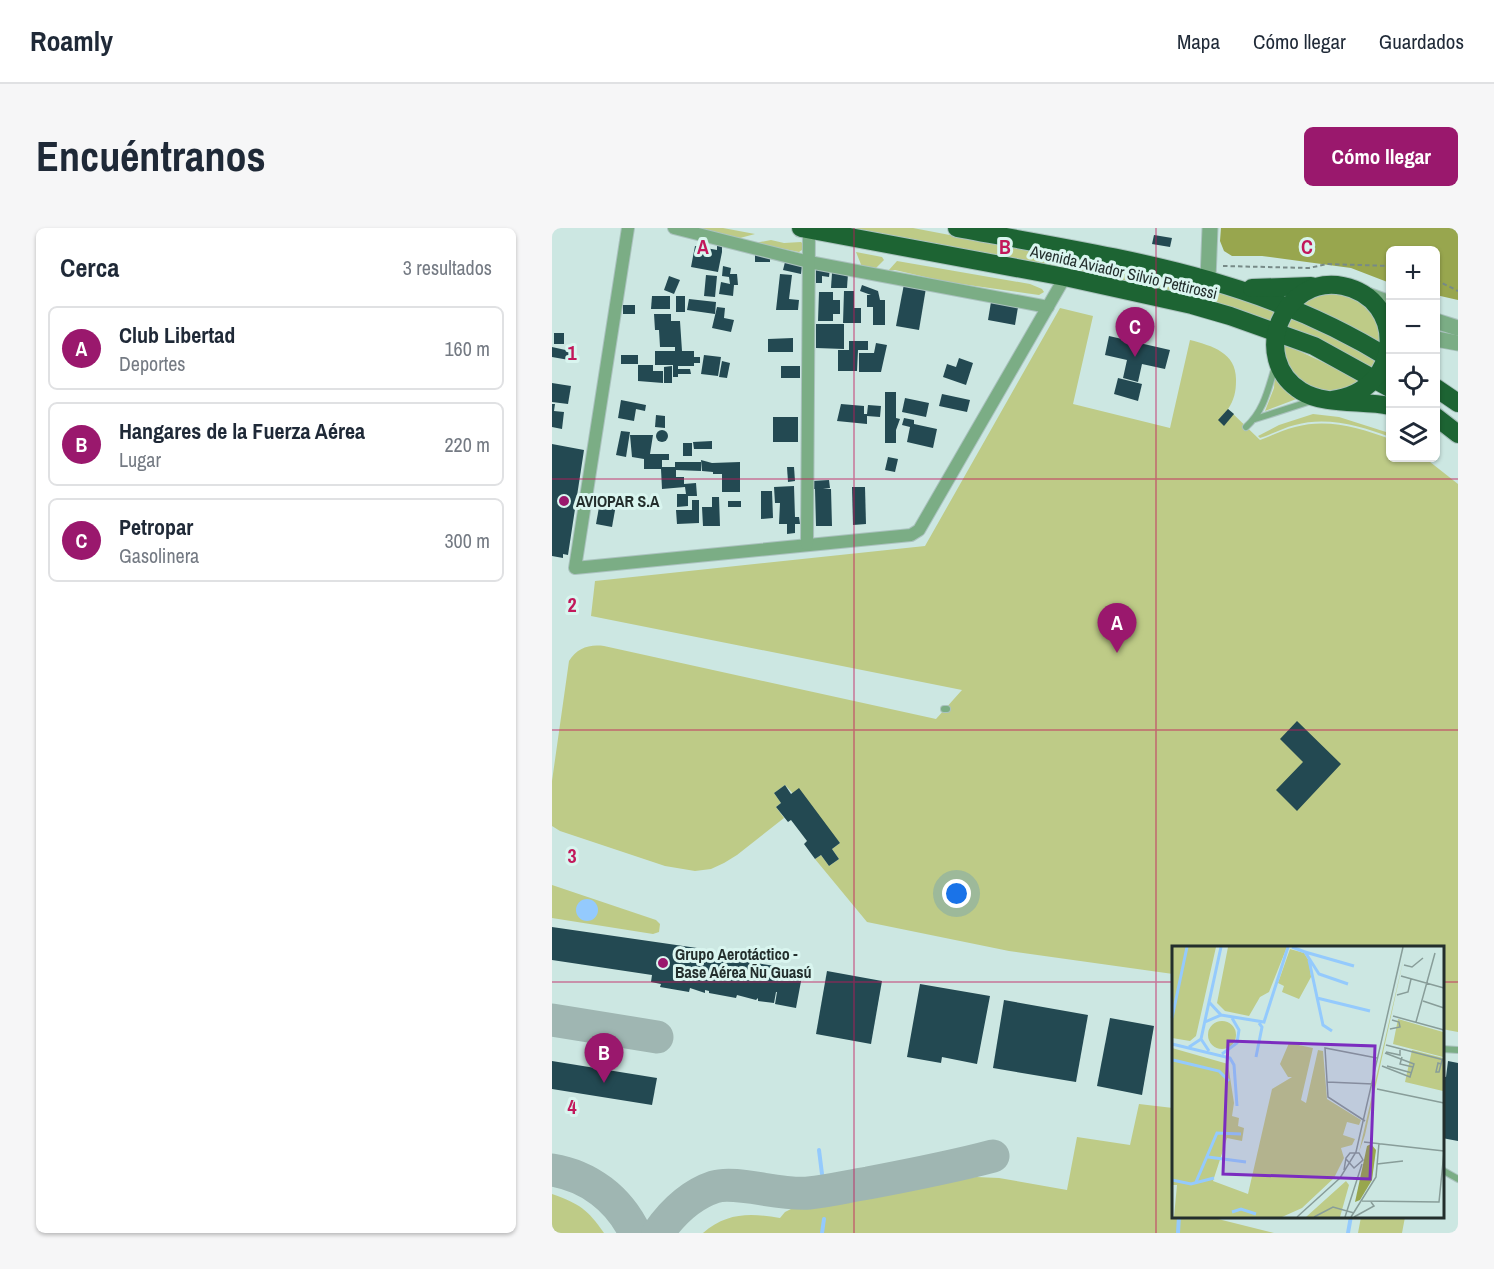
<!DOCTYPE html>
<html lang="es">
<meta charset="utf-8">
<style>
body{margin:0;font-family:"Archivo Narrow",sans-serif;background:#f6f6f7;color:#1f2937}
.controls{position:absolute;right:18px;top:18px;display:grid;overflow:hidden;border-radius:9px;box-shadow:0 2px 4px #0004}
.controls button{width:54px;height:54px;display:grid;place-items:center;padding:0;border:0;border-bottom:2px solid #e0e1e3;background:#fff;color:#1f2937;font:30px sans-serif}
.you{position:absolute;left:405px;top:666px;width:21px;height:21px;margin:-15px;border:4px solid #fff;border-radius:50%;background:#1a73e8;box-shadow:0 0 0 9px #1a73e833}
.badge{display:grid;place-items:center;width:39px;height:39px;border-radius:50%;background:#9a186d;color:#fff;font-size:20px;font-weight:700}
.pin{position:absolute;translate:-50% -50px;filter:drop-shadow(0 2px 3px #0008)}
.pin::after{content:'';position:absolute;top:32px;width:21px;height:18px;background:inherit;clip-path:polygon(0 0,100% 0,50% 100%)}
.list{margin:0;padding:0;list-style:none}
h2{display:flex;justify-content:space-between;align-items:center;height:78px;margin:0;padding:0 24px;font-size:26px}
h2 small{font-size:20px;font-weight:400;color:#747a83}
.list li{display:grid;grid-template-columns:39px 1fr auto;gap:18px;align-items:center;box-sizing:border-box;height:84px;margin:0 12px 12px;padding:0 12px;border:2px solid #e0e1e3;border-radius:9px}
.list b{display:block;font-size:22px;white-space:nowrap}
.list p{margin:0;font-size:20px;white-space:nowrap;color:#747a83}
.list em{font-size:20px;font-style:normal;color:#747a83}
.icon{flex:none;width:33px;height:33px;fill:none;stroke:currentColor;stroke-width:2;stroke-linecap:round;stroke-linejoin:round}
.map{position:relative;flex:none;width:906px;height:1005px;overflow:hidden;border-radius:9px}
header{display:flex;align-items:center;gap:36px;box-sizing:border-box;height:84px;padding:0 30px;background:#fff;border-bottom:2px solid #e0e1e3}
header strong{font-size:28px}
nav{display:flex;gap:33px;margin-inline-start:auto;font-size:21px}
.intro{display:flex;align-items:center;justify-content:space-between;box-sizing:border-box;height:144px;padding:0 36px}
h1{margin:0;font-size:42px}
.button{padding:15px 27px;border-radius:9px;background:#9a186d;color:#fff;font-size:21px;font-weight:700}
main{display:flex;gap:36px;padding:0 36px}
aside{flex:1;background:#fff;border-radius:9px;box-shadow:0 2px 4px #0004}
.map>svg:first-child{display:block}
</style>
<header>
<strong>Roamly</strong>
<nav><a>Mapa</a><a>Cómo llegar</a><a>Guardados</a></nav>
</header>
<div class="intro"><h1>Encuéntranos</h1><a class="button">Cómo llegar</a></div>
<main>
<aside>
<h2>Cerca<small>3 resultados</small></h2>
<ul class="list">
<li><span class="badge">A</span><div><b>Club Libertad</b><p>Deportes</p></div><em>160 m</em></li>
<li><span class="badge">B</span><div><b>Hangares de la Fuerza Aérea</b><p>Lugar</p></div><em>220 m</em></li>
<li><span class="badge">C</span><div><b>Petropar</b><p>Gasolinera</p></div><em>300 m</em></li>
</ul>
</aside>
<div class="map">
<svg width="906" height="1005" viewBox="0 0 906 1005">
<rect width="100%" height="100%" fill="#cce7e2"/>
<g fill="#becb87">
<path d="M144,0H171L203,6L188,10Z"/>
<path d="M282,0H361L607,47L719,80L725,85L718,94Z"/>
<path d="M219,12L232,15L249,14L251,16L250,22L247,24L203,15Z"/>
<path d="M304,24L330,29L332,32L324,40L310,39Z"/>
<path d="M345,33L478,56L490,61L492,64L487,67L395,54L343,42L336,43Z"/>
<path d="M761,66H799L823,87L831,118L748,75Z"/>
<path d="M508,80L541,88L521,176L618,200L638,112C661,118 685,125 684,153C684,164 682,172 676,181L708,212C719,208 731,202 743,199C776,190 808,200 838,211V230H873L906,256V804L890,801V720H621V746L457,723L315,694L263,631L269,627L277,638L287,631L280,621L288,615L233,557L222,565L229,575L224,579L232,590L185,627L172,635L159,641L143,643L113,638L8,603L0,598V553L17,433C25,420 37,416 52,418L384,491L410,462L39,388L43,353L373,318Z"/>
<path d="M736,87L755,95L826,132L821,142L731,100Z"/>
<path d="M730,115L811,153L778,166L748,155L734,135Z"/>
<path d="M723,145L747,170L713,183L722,160Z"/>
<path d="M761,186L787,189L834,204L838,206V209C809,198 775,188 743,197C731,200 720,206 708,210L706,208L727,197Z"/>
<path d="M0,657L104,692L108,696L107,704L101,706L0,690Z"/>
<path d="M587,876L621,880V988L658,989L722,1005H151C175,984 199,985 228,990L233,984L239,981L424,949L447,950L515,962L525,909L578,917Z"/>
<path d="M0,966C28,976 35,981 52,1005H0Z"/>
<path d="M809,989H853L850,1005H806Z"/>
</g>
<path fill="#98a64e" d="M669,0H906V72L884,67V22H838V55L799,40L710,28H680L672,23L668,13Z"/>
<circle fill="#94cafd" cx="35" cy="682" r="11"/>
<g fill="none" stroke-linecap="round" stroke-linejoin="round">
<g stroke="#94cafd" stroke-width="4">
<path d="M267,922L270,946"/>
<path d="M270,1005L272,991"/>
<path d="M626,1005L627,988"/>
<path d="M796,1005L799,988"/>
</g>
<g stroke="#9fb6b2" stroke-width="33">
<path d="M0,792L105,809"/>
<path d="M0,942C37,948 67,971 83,1005"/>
<path d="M106,1005C120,985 138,967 162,959C184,952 229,968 257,965C277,963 297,958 316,955C358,947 400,939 441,928"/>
</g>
</g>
<g fill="#234952">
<path d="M602,7L620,10L618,19L600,16Z"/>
<path d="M165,17H170V24L166,44L139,39L143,18L165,22Z"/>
<path d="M203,26L218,27V34H203Z"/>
<path d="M233,34L250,38L249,46L231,42Z"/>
<path d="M264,37L278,40L277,49L270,48V55H264Z"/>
<path d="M171,38L179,40L178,46H185L186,57H182L181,68L167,66L169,54L178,56L177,49L170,48Z"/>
<path d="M280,45H296L295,60H279Z"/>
<path d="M228,46L240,47L237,71L247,72L246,82H224Z"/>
<path d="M154,47L165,48L163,69L152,68Z"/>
<path d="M117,48L128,52L122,66L112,62Z"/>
<path d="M352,56L374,60L367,102L344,98Z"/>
<path d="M310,57L326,63L328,72H333V97H321V79H315V67H319L308,63Z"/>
<path d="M292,63H302V80H309V95H291Z"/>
<path d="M267,64H281V72H288V86H281V93H266Z"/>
<path d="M100,68H118V81H99Z"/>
<rect x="124" y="68" width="9" height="16"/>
<path d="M137,71L164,74L163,86L135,82Z"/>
<path d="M439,74L466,79L463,97L436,92Z"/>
<rect x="71" y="77" width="12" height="9"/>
<path d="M165,79L173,80L172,90L182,92L179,104L160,100Z"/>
<path d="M102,86H119V93H128L130,123H142V129H148V135H142V138H126V141H138L139,146H126V149H121V137H103V123H123V119H108L107,102H103Z"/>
<path d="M264,96H292V121L264,120Z"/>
<rect x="2" y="105" width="10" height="11"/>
<path d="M557,108L618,122L613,141L590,136L586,154L571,150L575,132L553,127Z"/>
<path d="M241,110V124H216V111Z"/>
<path d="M297,113H316V122H306L305,143H286V122H297Z"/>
<path d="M324,115L335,117L329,144H307V125H322Z"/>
<path d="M0,119L18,123L17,132L0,129Z"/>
<rect x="69" y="127" width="17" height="9"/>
<path d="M152,127L169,129L166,148L149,146Z"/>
<path d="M407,130L421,135L414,157L391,149L395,136L404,139Z"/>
<path d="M170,133L178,135L175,150L167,149Z"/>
<path d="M86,137H101V143H111V155L86,153Z"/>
<path d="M120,138V155H112V139Z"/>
<rect x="229" y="138" width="19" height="12"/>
<path d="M566,150L590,156L586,173L562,166Z"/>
<path d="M0,155L19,158L16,176L0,174Z"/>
<path d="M333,164H344V190L348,191L344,202V215H333Z"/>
<path d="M390,166L418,172L415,184L387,178Z"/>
<path d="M353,170L377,175L374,189L350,184Z"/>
<path d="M69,172L94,177L93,183L84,181L82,193L66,190Z"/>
<path d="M0,176H3L2,183L12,184L10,201L0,199Z"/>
<path d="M289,176L312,178V186H315L316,177L329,178L328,189L315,188V196L285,193Z"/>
<path d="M676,181L682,186L672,198L666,192Z"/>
<path d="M104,187L113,188V200L103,199Z"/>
<rect x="221" y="189" width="25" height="25"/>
<path d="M352,190L362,192V196L385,201L381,220L355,214L358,199L350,197Z"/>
<circle cx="110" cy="208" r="6"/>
<path d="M69,203L78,204L74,229L64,227Z"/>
<path d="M78,207H101L98,226H117V232H110V239H123V234H149V243L124,242V249H132V256L144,255L145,268H136V278L125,279V266H134L133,259L110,261L109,241H92V231L80,229Z"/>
<path d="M160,213V221H142L141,214Z"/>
<rect x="131" y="215" width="9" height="13"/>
<path d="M0,216L32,222L16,327L11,326V330L0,328Z"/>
<path d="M336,229L346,231L343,244L333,242Z"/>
<path d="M149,232L160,235L188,234V264H170V246H161V244L150,243Z"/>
<path d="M235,239H242L243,253L236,254Z"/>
<path d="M277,252L278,260L271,261H279L280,298H264L263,261H261L260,253Z"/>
<path d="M242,258L243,289H247L248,296H243V305L235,306V296H227L228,275H223L222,259Z"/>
<path d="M300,259H313L314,296L301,297Z"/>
<path d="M209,263H220L221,290L209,291Z"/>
<path d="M49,268L65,271L60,299L44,296Z"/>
<path d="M160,269H167L168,298H151L150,279H160Z"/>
<path d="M140,272H147V295L125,296L124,282H140Z"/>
<rect x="176" y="273" width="13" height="6"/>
<path d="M745,493L789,536L745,583L724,562L751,534L728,511Z"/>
<path d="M233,557L239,566L247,560L288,615L280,621L287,631L277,638L269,627L263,631L252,616L255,613L239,592L236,594L224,579L229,575L222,565Z"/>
<path d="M0,699L145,720L144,726L223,738L222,742L227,743L226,747H229V744L250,748L244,780L223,776L225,764H224L222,775L206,773V770L204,772L185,767L184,770L157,765V763L153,762V765L138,760L137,764L108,759L109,756L99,754L100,747L0,732Z"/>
<path d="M275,743L330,753L319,816L264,806Z"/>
<path d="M368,756L438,768L425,836L390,829L389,835L355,829Z"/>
<path d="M452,772L536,787L524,854L441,840Z"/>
<path d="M558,790L602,798L590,867L545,858Z"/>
<path d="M0,833L105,850L100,877L0,861Z"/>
<path d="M896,833L906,835V913L890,910V848L894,849Z"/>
</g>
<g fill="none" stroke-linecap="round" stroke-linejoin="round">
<g stroke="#aac2be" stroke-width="8">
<g id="service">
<path d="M703,191L759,173"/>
<path d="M694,199C712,183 716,161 723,139"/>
<path d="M392,481H395"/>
<path d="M890,821L906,822"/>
<path d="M890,942L906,951"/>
</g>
</g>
<g stroke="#aac2be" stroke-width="14">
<g id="minor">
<path d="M76,0L23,340L359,307L367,302L513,49"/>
<path d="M122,0L257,34L496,79"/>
<path d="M255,316L257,1"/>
</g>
</g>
<g stroke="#aac2be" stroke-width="17">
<g id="tertiary">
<path d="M656,51L658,0"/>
<path d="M813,66L838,75"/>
<path d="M884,93L906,100"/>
<path d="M884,111L906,115"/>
</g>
</g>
<g stroke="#aac2be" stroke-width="20">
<g id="motorway">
<path d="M249,0L513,49L640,77L678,88L762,118L838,160"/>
<path d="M405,0C558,29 703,46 838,131"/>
<path d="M700,60L759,58"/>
<path d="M884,160L906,175"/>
<path d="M780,172C852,163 855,71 791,58C730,46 697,131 749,163C773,178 811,172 838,178"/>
<path d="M884,189L906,206"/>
</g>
</g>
<g stroke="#778a87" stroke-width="2" stroke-dasharray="4.5 3" stroke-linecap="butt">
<path d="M671,38L757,40L775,36L838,38"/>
<path d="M884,52L906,63"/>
</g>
<use href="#service" stroke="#7bad85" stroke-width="6"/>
<use href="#minor" stroke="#7bad85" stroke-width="12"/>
<use href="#tertiary" stroke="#7bad85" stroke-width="15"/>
<use href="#motorway" stroke="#1d6433" stroke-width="18"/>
</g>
<path fill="none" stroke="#c2185b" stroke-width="1.5" stroke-opacity="0.55" d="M302,0V1005M604,0V1005M0,251H906M0,502H906M0,754H621M890,754H906"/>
<g fill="#9a186d" stroke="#d9f5ef" stroke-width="2">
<circle cx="12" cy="273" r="6"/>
<circle cx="111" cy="735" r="6"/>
</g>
<g text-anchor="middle" stroke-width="6" stroke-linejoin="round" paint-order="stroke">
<g font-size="16" fill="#232e2c" stroke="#d9f5ef">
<text transform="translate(572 44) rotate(13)" y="6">Avenida Aviador Silvio Pettirossi</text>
</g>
<g font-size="16" font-weight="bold" fill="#232e2c" stroke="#d9f5ef" text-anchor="start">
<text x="24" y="279">AVIOPAR S.A</text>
<text x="123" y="732">Grupo Aerotáctico -<tspan x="123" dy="18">Base Aérea Ñu Guasú</tspan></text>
</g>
</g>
<g transform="translate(620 718)">
<rect width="272" height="272" fill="#cce7e2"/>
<path d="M0,1H44L24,90L18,95L0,92ZM56,1H115L97,46L88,51L77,70L53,65L45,57ZM118,3L132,7L137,15L139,31L127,53L110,46L112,40L106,37ZM232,11L193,189L187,206ZM226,73L271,86V111L221,98ZM36 89a14 14 0 1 1 28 0a14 14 0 1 1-28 0ZM117,97L141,102L129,154L134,157L146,104L151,105L155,153L189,174L187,179L175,176L171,189L183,193L180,199L169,202L172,212L162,232L130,262L110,271H2L5,239H0V102L56,118L62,157L60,170L67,172L66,180L72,182L70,195L55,192L41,235L76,248L100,143L120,131H116L108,118ZM240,104L271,112V145L233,136ZM174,235L177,239L168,271H134Z" fill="#becb87"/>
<path d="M199,198L204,204L200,234L188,254L183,256L195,200Z" fill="#98a64e"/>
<path fill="none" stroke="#94cafd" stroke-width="3" d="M120,1L133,6L147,28L176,38M133,6L182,20M137,14L151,79L160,85M145,52L198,65M49,69L92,76L116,1M0,72L15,1M33,76L49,69L37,56M29,93L49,1M0,98L58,112L62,119L65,160M17,101L29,93L37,105M50,108L65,97L67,84L60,72M84,111L90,81L87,77M1,114L47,125L57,135M36,211L74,216M0,234L19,238L42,232M24,236L45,187L69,188M60,266L69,263L84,268"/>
<path fill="none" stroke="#889d99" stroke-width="1.5" d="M232,19L240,21L251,12M229,30L272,42M225,49L236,46L239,33M251,55L272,62M221,70L272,84M244,76L263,7M218,83L228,81L227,76L220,74M214,99L272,114M214,106L228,109V104M230,111L228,118L241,121M269,118L266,117L264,126H267L270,114L271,113M210,120L238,131L242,118L213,107M215,120L240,127M155,136L201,138M205,143L272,157M193,175L156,151L153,102L205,112M192,196L272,205M205,218L231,215M172,224L174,212L178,207H187L191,214L182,222L174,213M190,255L267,256L272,206M125,271L168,232L184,206L231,1M142,271L161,261L182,267M173,271L190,218M179,271L204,231L207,197M182,271L202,260L199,256"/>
<path fill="#7b2cbf" fill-opacity="0.15" stroke="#7b2cbf" stroke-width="3" d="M56,95L203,100L198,233L51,228Z"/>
<rect width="272" height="272" fill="none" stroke="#232e2c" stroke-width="3"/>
</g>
<g font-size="20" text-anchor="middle" font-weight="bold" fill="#c2185b" stroke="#d9f5ef" stroke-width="6" stroke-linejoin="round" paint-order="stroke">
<text x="151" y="26">A</text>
<text x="453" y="26">B</text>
<text x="755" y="26">C</text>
<text x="20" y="132">1</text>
<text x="20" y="384">2</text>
<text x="20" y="635">3</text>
<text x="20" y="886">4</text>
</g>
</svg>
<div class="controls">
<button>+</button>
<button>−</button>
<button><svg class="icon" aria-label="locate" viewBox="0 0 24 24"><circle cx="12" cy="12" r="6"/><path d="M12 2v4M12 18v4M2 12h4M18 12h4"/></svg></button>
<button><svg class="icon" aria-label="layers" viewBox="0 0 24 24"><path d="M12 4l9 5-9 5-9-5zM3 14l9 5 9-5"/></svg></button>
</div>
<div class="you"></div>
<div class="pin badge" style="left:565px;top:425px">A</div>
<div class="pin badge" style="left:52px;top:855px">B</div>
<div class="pin badge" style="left:583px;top:129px">C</div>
</div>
</main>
